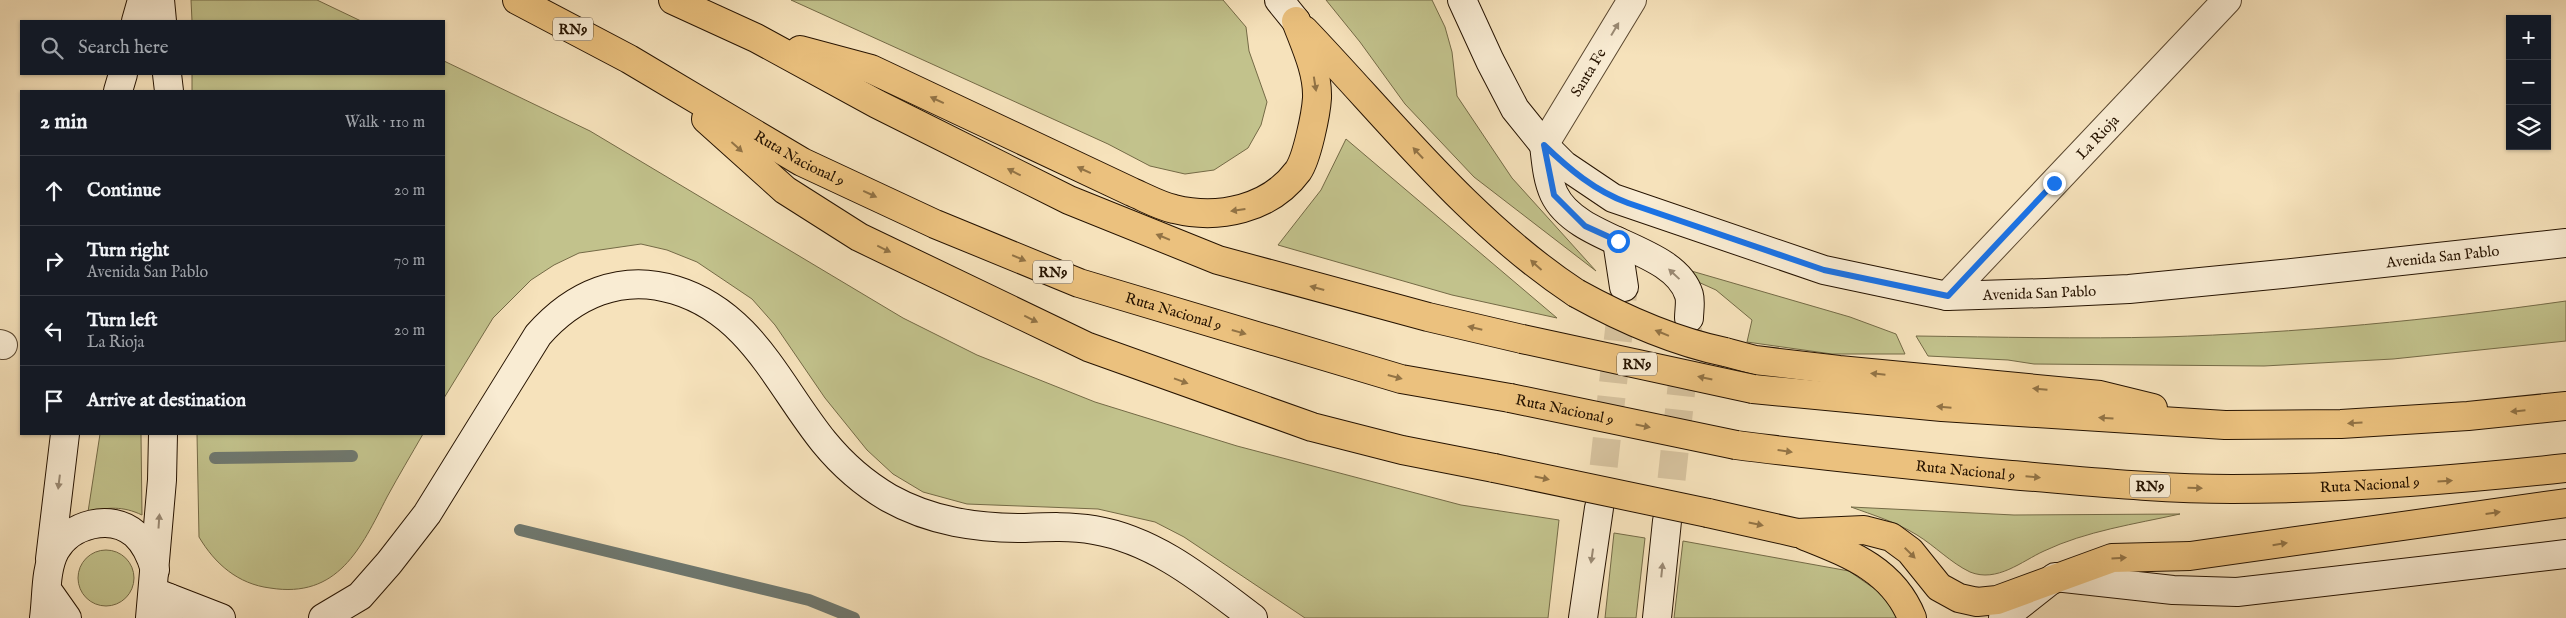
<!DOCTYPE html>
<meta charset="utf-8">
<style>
body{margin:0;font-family:"IM FELL English",serif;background:#20242c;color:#f1f3f6}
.controls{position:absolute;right:15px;top:15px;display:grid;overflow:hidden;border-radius:0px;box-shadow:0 1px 4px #0004}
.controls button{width:45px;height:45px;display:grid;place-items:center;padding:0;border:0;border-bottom:1px solid #363941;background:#171b24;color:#f1f3f6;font:25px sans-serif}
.stop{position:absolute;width:15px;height:15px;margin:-11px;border:4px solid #1a73e8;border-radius:50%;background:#fff}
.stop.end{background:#1a73e8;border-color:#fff;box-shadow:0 1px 5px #0008}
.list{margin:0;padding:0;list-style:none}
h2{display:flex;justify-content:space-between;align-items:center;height:65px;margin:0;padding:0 20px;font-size:21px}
h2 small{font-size:16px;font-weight:400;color:#9ea1a6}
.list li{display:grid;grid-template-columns:32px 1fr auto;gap:15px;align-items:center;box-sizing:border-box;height:70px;padding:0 20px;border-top:1px solid #363941}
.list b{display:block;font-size:19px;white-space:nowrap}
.list p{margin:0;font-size:16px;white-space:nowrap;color:#9ea1a6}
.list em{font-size:16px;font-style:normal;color:#9ea1a6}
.icon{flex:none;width:28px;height:28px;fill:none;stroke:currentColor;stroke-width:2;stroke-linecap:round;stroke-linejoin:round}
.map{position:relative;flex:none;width:2566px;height:618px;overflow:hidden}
.search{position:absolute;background:#171b24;box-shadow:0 1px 4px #0004;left:20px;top:20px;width:425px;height:55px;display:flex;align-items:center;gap:12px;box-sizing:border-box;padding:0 18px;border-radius:0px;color:#9ea1a6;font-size:19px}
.panel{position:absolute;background:#171b24;box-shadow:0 1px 4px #0004;left:20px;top:90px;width:425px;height:345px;border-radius:0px}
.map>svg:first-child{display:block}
</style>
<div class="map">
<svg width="2566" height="618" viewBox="0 0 2566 618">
<rect width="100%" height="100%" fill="#f6e2bb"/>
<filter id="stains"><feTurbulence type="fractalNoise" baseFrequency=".004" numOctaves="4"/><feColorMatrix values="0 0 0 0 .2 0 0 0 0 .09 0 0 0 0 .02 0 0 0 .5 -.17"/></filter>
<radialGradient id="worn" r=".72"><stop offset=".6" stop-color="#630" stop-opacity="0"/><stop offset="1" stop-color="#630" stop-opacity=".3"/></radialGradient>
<g fill="#c2c28c" stroke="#746a46">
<path d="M191,0H317L361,21H192Z"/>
<path d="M791,0H1223L1246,27L1249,51L1267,102L1261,125L1248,148L1214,170L1185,174L1150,166L1108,144Z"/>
<path d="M1326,0H1432L1445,27L1452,52L1457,96L1512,178L1596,271L1474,177L1405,104L1360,42Z"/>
<path d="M444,61L590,131L903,318L977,355L1095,402L1237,446L1461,505L1559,520L1548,618H1305L1184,537L1155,522L1098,509L967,504L923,492L893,474L867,450L825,398L775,325L752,299L697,262L667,250L641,244L579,253L554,265L531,280L493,318L444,398V91H192V74H444Z"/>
<path d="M1346,139L1557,318L1452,295L1278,245L1321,190Z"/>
<path d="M1688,270L1850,317L1896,334L1905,354H1832L1747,342L1752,320L1716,290L1687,277Z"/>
<path d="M2566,301V341L2393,359L2264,366L2034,364L2008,360L1928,356L1916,336C1998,337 2080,339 2162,337C2297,333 2432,320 2566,301Z"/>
<path d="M100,434H141L142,515C123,506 108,507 88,512Z"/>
<path d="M197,434H423C411,455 399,475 387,497C361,548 338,599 270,588C238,584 215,564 199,537Z"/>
<path d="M1851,507L2014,515L2180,514C2135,524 2086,531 2044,551C2022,561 1997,583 1970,572C1951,563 1935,546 1917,535C1896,522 1873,515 1851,507Z"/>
<path d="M1614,533L1645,538L1636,618H1605Z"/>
<path d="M1683,541L1849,571L1895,603L1903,618H1674Z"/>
<circle cx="106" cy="578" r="28"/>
</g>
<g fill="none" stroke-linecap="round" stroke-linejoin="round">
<g stroke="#6f786f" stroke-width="12">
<path d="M215,458L352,456"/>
<path d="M520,530L809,600L854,618"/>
</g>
<g stroke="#d7c39f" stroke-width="28" stroke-dasharray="28 14" stroke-linecap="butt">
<path d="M1599,508L1623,294"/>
<path d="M1667,521L1689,319"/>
</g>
<g stroke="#5a472f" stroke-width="30">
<g id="street">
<path id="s1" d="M1544,145L1632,0"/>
<path id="s2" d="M1947,296L2227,0"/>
<path d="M0,344L3,345"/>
<path d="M168,618L169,598"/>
</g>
</g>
<g stroke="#261300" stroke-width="30">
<g id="secondary">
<path d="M160,0L162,21"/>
<path d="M1279,0L1296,21"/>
<path id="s3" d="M1462,0L1490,61L1515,109L1544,145L1564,165L1613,198L1824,270L1947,296L2046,293L2129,289L2282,274L2566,243"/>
<path d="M136,21L142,0"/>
<path d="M167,74L169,91"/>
<path d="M118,91L123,74"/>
<path d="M1544,145C1546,161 1547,179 1554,194C1577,243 1674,246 1689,295C1691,302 1689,311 1689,318"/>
<path d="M1617,241L1624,287"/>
<path d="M50,559L65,434"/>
<path d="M48,591L67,618"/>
<path d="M154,592L221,618"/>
<path d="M44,618C47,596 45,570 55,551C70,524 111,513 135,534C146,544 151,556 155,570"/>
<path d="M150,618L162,480L163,434"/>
<path d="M323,618L360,596L389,563L427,514L538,335C573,295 621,273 675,290C751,313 778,385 824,442C842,464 865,484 889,498C932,522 977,528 1025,528C1048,527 1071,526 1094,530C1155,540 1204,581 1253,618"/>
<path d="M1583,618L1599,508"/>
<path d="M1657,618L1667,521"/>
<path d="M2003,618L2055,577L2173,590L2237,592L2566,554"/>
</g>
</g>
<g stroke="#261300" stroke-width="30">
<g id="highway">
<path id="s4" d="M517,0L629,59L802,162L935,224L1079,283L1401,379L1510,398"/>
<path d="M673,0L756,38L877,104L1069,200L1218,260L1428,317L1522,339"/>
<path d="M1304,30C1391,121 1470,223 1576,293"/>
<path d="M800,50L871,69L1132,192C1146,198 1160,206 1174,209C1219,220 1270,209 1298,171C1307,158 1316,114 1317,98C1318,72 1305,45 1296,21"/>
<path d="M706,119L785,190L859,237L1088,347L1312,427L1402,450L1494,468"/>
<path d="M1725,352L1755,360L1839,370L2100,395L2153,408"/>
<path d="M1753,389L1942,407L2225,425L2341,424L2468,416L2566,406"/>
<path id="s5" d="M1736,445C1828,457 1919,466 2011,475C2084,481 2158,489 2232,489C2344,489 2455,480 2566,468"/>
<path d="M1708,513L1797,533L1864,530L1891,537L1910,551L1939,587L1959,598L1977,602L1997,600L2112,558L2190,556L2566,503"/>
<path d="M1805,536C1850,554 1893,570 1912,618"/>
</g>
</g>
<use href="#street" stroke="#f9ecd3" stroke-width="28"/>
<use href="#secondary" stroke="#f9ecd3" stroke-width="28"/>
<use href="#highway" stroke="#ebc17e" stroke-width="28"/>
<g stroke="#261300" stroke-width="30" stroke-linecap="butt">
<g id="highway-bridge">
<path d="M1576,293C1623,319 1672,341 1725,352"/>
<path d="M1522,339L1753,389"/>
<path id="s6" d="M1510,398L1736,445"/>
<path d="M1494,468L1708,513"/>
</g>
</g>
<use href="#highway-bridge" stroke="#ebc17e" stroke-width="28"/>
</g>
<defs><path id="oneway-solid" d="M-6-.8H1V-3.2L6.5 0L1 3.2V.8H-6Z" transform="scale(1.25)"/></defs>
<g fill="#9a8a74">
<use href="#oneway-solid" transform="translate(1615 29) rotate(-59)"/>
<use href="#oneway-solid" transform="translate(1674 274) rotate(-137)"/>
<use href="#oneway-solid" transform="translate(59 482) rotate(97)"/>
<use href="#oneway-solid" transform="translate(159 521) rotate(-86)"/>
<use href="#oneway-solid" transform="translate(1592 556) rotate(98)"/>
<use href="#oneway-solid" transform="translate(1662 570) rotate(-84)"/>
</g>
<g fill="#927345">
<use href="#oneway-solid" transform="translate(1315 84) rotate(81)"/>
<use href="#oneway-solid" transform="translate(937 100) rotate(-155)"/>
<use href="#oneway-solid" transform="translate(737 147) rotate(42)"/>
<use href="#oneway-solid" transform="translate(1418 153) rotate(-133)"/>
<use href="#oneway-solid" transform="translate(1084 170) rotate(-155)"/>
<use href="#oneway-solid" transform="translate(1014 172) rotate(-153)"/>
<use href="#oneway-solid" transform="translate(870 194) rotate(25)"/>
<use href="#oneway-solid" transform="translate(1238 210) rotate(172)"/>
<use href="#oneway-solid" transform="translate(1163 237) rotate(-158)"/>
<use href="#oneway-solid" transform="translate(884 249) rotate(26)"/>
<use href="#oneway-solid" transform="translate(1019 258) rotate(23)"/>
<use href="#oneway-solid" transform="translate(1536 265) rotate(-138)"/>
<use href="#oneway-solid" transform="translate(1317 288) rotate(-165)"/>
<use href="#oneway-solid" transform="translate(1031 319) rotate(26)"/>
<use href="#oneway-solid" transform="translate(1475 328) rotate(-167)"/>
<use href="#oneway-solid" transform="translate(1239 332) rotate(16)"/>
<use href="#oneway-solid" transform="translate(1662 333) rotate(-158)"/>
<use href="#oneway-solid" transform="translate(1878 374) rotate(-174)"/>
<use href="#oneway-solid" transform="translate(1395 377) rotate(15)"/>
<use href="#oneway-solid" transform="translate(1705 378) rotate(-168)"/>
<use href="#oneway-solid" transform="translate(1181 381) rotate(20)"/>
<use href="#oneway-solid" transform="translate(2040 389) rotate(-175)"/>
<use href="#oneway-solid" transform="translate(1944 407) rotate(-175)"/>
<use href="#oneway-solid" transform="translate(2518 411) rotate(174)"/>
<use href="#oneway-solid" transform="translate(2106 418) rotate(-176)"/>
<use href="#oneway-solid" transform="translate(2355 423) rotate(177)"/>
<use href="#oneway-solid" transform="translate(1643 426) rotate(11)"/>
<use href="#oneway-solid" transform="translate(1785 451) rotate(8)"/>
<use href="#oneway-solid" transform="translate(2033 477) rotate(5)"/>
<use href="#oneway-solid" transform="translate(1542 478) rotate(12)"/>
<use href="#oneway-solid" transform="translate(2445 481) rotate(-3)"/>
<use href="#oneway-solid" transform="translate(2195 488) rotate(2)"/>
<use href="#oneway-solid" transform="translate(2493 513) rotate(-8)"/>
<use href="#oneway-solid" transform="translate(1756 524) rotate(12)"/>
<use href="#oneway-solid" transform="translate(2280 544) rotate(-9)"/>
<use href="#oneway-solid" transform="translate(1910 553) rotate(45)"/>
<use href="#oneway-solid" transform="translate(2119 558) rotate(-4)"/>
</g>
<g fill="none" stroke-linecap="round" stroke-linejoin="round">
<path stroke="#1a73e8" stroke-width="6" d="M1618,241L1585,226L1554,195L1544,145C1569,169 1595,191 1628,203L1824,270L1948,296L2054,183"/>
</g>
<g text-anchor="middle" stroke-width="4" stroke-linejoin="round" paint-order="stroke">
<g fill="#f9ecd3" stroke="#65543f" stroke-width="1">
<rect x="553" y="17.5" width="40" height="23" rx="4"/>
<rect x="1033" y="260.5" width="40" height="23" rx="4"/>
<rect x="1617" y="352.5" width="40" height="23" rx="4"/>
<rect x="2130" y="474.5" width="40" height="23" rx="4"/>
</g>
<g font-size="14" font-weight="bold" fill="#261300">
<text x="573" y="34">RN9</text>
<text x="1053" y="277">RN9</text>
<text x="1637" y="369">RN9</text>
<text x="2150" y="491">RN9</text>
</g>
<g font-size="15" fill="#261300" stroke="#f9ecd3">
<text dy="5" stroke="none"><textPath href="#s1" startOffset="85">Santa Fe</textPath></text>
<text dy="5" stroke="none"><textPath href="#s2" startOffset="219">La Rioja</textPath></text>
<text dy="5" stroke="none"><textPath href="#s4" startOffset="324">Ruta Nacional 9</textPath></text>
<text dy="5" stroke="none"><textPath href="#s3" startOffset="1101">Avenida San Pablo</textPath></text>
<text dy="5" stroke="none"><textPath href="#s3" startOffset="696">Avenida San Pablo</textPath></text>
<text dy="5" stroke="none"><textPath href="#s4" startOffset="729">Ruta Nacional 9</textPath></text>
<text dy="5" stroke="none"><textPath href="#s6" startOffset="56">Ruta Nacional 9</textPath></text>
<text dy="5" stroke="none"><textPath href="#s5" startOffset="231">Ruta Nacional 9</textPath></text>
<text dy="5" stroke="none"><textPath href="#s5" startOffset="636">Ruta Nacional 9</textPath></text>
</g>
</g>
<rect width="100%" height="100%" filter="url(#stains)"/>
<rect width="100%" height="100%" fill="url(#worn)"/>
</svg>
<div class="controls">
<button>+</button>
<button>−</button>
<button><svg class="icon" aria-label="layers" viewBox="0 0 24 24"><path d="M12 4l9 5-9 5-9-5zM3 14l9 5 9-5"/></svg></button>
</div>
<div class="stop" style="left:1618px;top:241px"></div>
<div class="stop end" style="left:2054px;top:183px"></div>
<div class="search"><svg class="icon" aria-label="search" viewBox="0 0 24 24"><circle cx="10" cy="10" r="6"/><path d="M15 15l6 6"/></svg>Search here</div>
<section class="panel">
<h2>2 min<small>Walk · 110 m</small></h2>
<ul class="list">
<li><svg class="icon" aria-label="ahead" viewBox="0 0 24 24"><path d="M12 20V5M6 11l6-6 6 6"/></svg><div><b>Continue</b></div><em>20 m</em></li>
<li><svg class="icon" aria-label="right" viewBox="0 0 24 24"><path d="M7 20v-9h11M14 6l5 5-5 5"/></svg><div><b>Turn right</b><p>Avenida San Pablo</p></div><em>70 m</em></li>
<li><svg class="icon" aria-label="left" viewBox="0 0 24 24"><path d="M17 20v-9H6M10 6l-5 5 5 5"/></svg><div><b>Turn left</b><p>La Rioja</p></div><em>20 m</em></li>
<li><svg class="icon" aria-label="arrive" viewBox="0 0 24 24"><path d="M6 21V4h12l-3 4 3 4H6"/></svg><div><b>Arrive at destination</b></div></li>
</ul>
</section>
</div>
